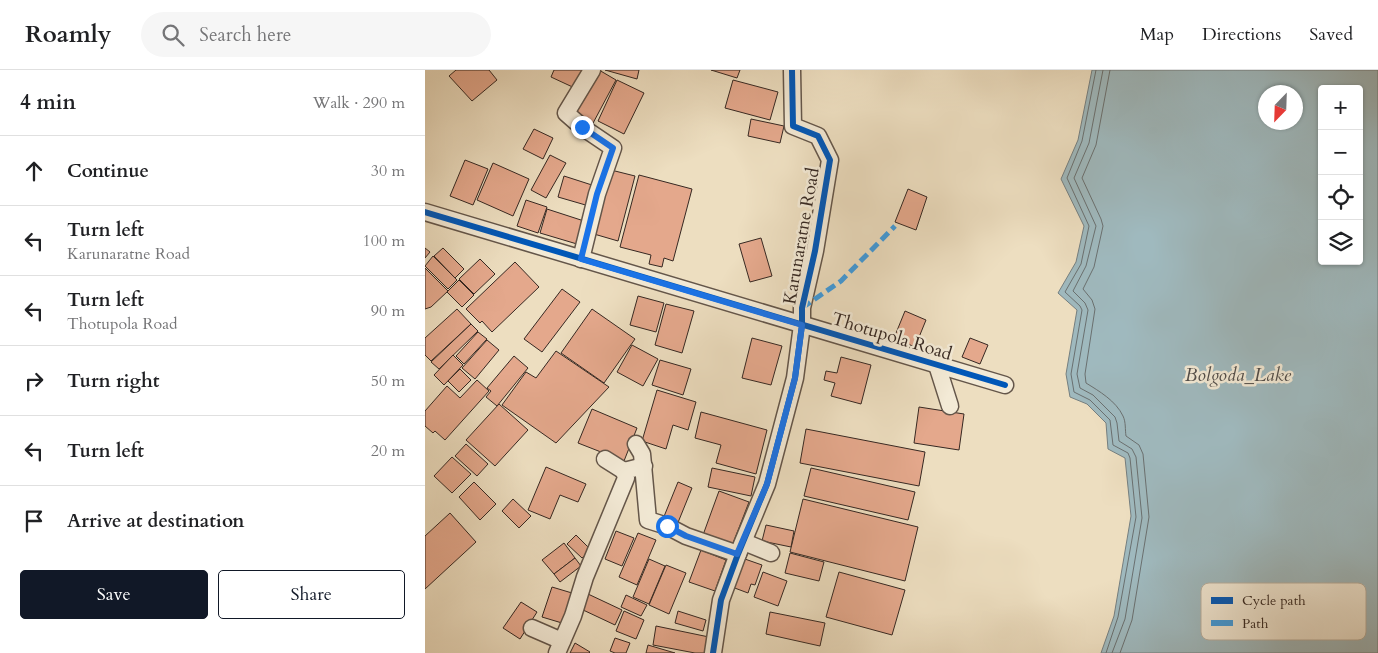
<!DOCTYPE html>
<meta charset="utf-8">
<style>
body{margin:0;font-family:Cardo,serif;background:#f6f6f6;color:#202124}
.controls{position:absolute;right:15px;top:15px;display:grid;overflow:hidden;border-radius:5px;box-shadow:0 1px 4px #0004}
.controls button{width:45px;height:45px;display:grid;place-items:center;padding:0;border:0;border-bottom:1px solid #e0e0e0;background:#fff;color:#202124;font:25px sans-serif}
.compass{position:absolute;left:833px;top:15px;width:45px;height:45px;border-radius:50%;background:#fff;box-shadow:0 1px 4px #0004;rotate:203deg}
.stop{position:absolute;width:15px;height:15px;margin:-11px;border:4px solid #1a73e8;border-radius:50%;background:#fff}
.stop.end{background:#1a73e8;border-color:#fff;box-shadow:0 1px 5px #0008}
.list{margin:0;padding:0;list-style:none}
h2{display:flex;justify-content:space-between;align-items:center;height:65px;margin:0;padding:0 20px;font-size:21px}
h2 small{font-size:16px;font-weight:400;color:#757577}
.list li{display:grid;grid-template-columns:32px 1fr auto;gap:15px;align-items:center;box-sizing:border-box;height:70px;padding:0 20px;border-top:1px solid #e0e0e0}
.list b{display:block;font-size:19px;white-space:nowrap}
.list p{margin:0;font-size:16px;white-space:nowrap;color:#757577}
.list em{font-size:16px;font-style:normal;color:#757577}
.actions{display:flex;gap:10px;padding:15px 20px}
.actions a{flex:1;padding:11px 0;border:1px solid #111827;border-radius:5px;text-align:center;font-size:18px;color:#111827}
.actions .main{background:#111827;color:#fff}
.icon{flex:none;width:28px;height:28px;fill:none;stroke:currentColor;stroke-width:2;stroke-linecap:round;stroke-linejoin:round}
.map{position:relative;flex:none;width:953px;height:583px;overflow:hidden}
header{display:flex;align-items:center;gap:30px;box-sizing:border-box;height:70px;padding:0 25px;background:#fff;border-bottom:1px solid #e0e0e0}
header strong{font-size:24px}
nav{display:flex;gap:28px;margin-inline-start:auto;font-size:18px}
.search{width:350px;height:45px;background:#f6f6f6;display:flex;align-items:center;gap:12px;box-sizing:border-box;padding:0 18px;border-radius:28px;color:#757577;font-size:19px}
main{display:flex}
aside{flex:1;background:#fff}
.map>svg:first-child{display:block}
</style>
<header>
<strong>Roamly</strong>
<div class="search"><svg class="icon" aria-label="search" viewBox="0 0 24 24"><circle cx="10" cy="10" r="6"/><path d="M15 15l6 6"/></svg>Search here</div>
<nav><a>Map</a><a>Directions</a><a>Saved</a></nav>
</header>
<main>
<aside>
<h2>4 min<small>Walk · 290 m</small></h2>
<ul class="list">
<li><svg class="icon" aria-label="ahead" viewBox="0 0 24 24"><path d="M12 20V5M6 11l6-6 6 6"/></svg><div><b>Continue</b></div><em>30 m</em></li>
<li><svg class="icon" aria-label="left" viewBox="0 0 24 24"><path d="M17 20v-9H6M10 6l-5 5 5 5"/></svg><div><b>Turn left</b><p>Karunaratne Road</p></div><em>100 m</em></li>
<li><svg class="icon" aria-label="left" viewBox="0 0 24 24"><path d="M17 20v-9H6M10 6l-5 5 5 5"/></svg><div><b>Turn left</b><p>Thotupola Road</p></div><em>90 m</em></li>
<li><svg class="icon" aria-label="right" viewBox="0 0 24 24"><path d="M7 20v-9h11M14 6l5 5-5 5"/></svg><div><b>Turn right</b></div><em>50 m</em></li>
<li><svg class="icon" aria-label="left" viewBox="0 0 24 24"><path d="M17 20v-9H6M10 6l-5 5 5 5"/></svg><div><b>Turn left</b></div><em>20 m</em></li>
<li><svg class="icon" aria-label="arrive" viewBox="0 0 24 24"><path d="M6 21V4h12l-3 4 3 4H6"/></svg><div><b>Arrive at destination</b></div></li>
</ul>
<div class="actions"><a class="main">Save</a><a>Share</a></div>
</aside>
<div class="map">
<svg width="953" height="583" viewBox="0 0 953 583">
<rect width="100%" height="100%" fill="#eddec0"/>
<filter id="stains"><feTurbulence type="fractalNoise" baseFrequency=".004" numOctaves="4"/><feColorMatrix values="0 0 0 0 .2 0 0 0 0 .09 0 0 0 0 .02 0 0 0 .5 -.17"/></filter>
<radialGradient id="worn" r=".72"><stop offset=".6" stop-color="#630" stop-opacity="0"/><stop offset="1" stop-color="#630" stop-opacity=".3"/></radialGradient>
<path fill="#9fb9be" stroke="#757f80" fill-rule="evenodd" d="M667,0H953V583H676L689,546L706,446L700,388L683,379L681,353L662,334L645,327L641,304L652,240L633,223L651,192L659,156L636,109L653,70ZM897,19H934V191H897ZM841,22H871V52H841Z"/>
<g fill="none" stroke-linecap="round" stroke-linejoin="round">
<g stroke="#6a7070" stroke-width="1">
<path d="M671,0L657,71L642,108L664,156L656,194L640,222L655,236L657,240L646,304L649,322L665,330L685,350L688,375L703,383L705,388L711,447L693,547L681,583"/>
<path d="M678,0L664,73L649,108L671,156L661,196L648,221L660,233L663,240L652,304L655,318L668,325L690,347L692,353L694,371L707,379L711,387L717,448L700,549L687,583"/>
<path d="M685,0L671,75L657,108L676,149L678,156L669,197L658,219L667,230L670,239L660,304L661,313C674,321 691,331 698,346C701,352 700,360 701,366L714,375L718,384L724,447L707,550L695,583"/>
</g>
</g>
<g fill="#e4a88c" stroke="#362822">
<path d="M31,0H64L72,10L47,31L24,6Z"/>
<path d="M129,0H163L154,20L126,7Z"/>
<path d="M174,0L191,10L167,55L148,46Z"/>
<path d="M180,0H214L212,9Z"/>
<path d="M286,0H315L312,8Z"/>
<path d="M192,10L219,23L199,64L173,51Z"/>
<path d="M308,10L353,22L345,50L300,38Z"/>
<path d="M326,49L359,56L355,73L323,66Z"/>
<path d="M109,59L128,68L118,89L98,79Z"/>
<path d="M125,85L141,93L121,128L106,120Z"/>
<path d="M40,90L63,99L48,135L25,126Z"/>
<path d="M68,93L104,109L88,146L52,130Z"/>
<path d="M186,100L210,106L193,171L169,164Z"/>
<path d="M214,105L267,119L248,191L239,188L237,197L224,194L226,185L195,177Z"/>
<path d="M139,106L170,116L164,136L133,127Z"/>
<path d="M483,119L502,127L491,160L470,152Z"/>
<path d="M101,130L122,137L113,163L92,156Z"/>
<path d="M122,139L159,151L152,174L115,163Z"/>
<path d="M336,168L347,206L325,212L314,174Z"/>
<path d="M0,178L5,182L0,188Z"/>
<path d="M18,178L39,199L30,208L9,186Z"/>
<path d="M8,186L32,210L23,219L0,196Z"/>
<path d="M55,189L70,204L49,224L34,209Z"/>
<path d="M90,192L114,217L67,262L57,251L55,253L41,239Z"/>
<path d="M0,198L23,221L6,237L0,239Z"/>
<path d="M34,210L49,225L37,237L22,222Z"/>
<path d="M137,219L155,232L117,282L99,269Z"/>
<path d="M213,226L239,233L231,262L205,255Z"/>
<path d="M241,234L269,241L257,283L230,275Z"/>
<path d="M32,239L46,254L6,291L0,285V268Z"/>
<path d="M167,239L210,269L179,313L136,283Z"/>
<path d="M480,241L501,250L490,277L469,268Z"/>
<path d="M46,254L53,261L14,299L6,292Z"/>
<path d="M53,262L62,269L39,294L31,286Z"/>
<path d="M327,268L357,276L346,315L317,308Z"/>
<path d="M545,268L563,275L555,294L537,287Z"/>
<path d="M62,270L74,280L50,309L37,298Z"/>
<path d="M207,275L233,289L218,316L192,302Z"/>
<path d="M131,281L184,317L131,373L77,335L101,302L111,308Z"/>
<path d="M28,285L38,295L19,315L9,305Z"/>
<path d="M89,286L103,298L72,336L61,327L66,321L62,318Z"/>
<path d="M416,287L446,295L436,334L406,326L410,313L399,310L401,301L412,303Z"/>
<path d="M235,290L266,299L258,325L227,315Z"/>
<path d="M35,299L46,310L34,322L23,311Z"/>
<path d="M52,310L64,321L20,370L10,361L8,363L0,356V341L22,316L35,328Z"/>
<path d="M232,320L271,332L263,360L248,355L241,379L217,371Z"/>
<path d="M74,334L103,360L70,396L41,370Z"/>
<path d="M494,337L539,344L534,380L489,373Z"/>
<path d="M167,339L212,358L199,391L153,373Z"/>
<path d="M276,342L342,360L331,404L291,393L296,375L270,368Z"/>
<path d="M381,359L500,382L494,416L375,393Z"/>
<path d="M41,374L63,394L52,406L30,386Z"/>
<path d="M27,387L46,404L27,423L9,406Z"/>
<path d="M121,397L161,414L153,432L135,425L125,449L103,440Z"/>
<path d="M287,398L330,407L326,426L283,417Z"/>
<path d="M386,398L490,422L483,450L379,426Z"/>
<path d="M49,412L71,434L55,450L34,427Z"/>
<path d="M253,412L267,418L252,455L238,449Z"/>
<path d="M294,421L324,432L307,476L278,465Z"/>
<path d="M88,429L106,446L94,458L77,441Z"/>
<path d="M378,429L493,457L480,511L365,482Z"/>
<path d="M25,443L51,472L0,519V466Z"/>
<path d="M341,455L369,461L366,477L337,471Z"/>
<path d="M191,461L209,468L197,496L180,489Z"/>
<path d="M213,463L231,470L212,515L194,507Z"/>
<path d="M151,465L166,480L157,488L142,474Z"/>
<path d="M139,473L150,488L129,504L117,490Z"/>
<path d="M276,480L301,490L290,521L264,512Z"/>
<path d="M365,483L399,492L394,511L360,503Z"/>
<path d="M150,488L156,496L135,512L129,504Z"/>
<path d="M317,488L337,495L330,515L326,514L323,523L307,517Z"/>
<path d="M224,489L240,496L224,534L208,527Z"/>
<path d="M241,495L261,503L244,544L224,535Z"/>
<path d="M338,502L362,511L353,536L329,527Z"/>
<path d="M414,502L480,520L467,565L401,547Z"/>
<path d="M127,517L147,523L137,553L117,547Z"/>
<path d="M163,524L197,540L190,555L156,539Z"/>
<path d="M201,525L222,535L216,546L196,537Z"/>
<path d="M96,532L112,542L95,569L78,558Z"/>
<path d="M199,541L219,550L211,569L191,561Z"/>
<path d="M253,541L281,550L278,561L250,553Z"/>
<path d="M345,542L400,553L395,576L341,564Z"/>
<path d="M231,556L284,567L281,583H270L228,575Z"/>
<path d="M190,568L205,573L201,583H190L185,581Z"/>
<path d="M150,573L165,582L164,583H145Z"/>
<path d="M223,575L250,583H221Z"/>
</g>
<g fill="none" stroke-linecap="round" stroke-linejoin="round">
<g stroke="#64564a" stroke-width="19">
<g id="minor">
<path d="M0,142L580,315"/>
<path d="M156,189L172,124L188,78L157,57L141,43L167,0"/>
<path d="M512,295L525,336"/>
<path d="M211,374L217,384L223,450L242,456L261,466L313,484"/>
<path d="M180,389L199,401"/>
<path d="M319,472L346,483"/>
<path d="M107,558L137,571"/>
<path d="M132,583L148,546L160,507L201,408L199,401L219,396"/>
<path d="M288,583L296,530L313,484L342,414L370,308L377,255V238L390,181L405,90L393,66L368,56L367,0"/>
</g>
</g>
<use href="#minor" stroke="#f3ead6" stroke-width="16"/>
<path stroke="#3e9ce0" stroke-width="5" stroke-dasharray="10 5" stroke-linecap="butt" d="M377,238L416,211L470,156"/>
<g stroke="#f3ead6" stroke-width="9">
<g id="cycleway">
<path d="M0,142L580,315"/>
<path d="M288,583L296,530L313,484L342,414L370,308L377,255V238L390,181L405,90L393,66L368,56L367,0"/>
</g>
</g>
<use href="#cycleway" stroke="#0057b8" stroke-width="6"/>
</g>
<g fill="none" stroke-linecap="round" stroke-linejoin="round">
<path stroke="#1a73e8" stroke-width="6" d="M157,57L188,78L172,124L156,189L377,255L370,308L342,414L312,484L261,466L242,456"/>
</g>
<g text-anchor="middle" stroke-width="5" stroke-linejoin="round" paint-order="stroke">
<g font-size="18" fill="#362822" stroke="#f3ead6">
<text transform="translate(376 166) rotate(-80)" y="6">Karunaratne Road</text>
<text transform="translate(467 266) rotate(17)" y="6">Thotupola Road</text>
</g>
<g font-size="19" font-style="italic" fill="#504c49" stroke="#f3ead6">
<text x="813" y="311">Bolgoda_Lake</text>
</g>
</g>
<rect x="776" y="513" width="165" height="57" rx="8" fill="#f3ead6" stroke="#bab0a0" stroke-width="1"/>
<rect x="786" y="527" width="22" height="7" fill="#0057b8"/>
<rect x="786" y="550" width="22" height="6" fill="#3e9ce0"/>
<g font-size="14" fill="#362822">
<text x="817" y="535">Cycle path</text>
<text x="817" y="558">Path</text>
</g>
<rect width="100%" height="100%" filter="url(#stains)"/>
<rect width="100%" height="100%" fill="url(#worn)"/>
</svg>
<div class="controls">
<button>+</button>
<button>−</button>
<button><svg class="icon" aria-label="locate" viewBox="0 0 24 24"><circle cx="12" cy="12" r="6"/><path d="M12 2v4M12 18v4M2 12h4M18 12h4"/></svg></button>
<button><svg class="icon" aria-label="layers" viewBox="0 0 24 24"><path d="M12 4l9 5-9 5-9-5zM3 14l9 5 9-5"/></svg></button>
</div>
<svg class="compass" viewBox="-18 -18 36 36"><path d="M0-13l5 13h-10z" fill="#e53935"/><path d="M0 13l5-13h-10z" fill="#757577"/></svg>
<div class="stop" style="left:242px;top:456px"></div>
<div class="stop end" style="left:157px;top:57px"></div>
</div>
</main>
